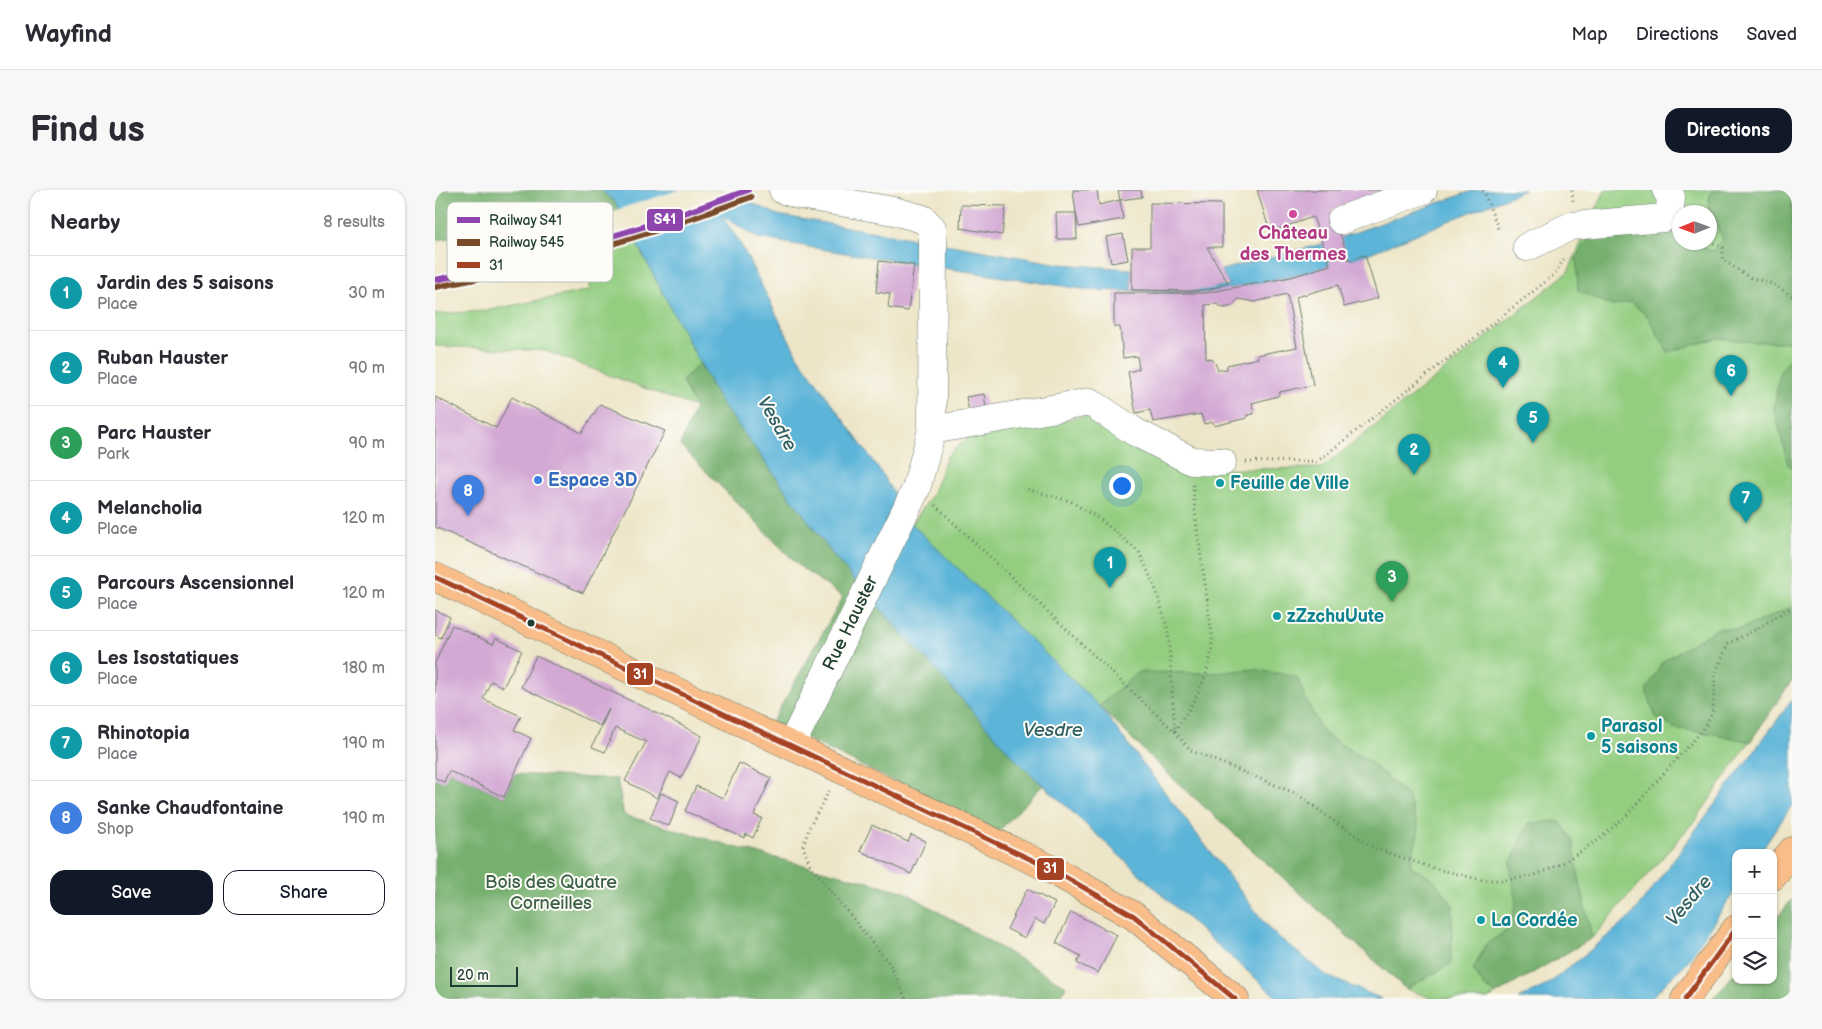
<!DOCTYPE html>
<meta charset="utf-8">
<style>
body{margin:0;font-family:"Balsamiq Sans",sans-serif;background:#f7f7f7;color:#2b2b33}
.controls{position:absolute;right:15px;bottom:15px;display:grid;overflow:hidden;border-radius:10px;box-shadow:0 1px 4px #0004}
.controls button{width:45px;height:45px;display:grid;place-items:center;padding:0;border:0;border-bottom:1px solid #e1e1e2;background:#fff;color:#2b2b33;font:25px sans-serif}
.compass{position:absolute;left:1237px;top:15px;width:45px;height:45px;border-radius:50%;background:#fff;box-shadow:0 1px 4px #0004;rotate:269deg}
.scale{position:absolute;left:15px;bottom:12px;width:68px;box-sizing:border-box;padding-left:5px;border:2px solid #1f3d34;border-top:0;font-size:14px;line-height:18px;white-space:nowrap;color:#1f3d34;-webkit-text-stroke:4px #fdfcf7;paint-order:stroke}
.you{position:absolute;left:686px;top:295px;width:18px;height:18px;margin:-12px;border:4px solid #fff;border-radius:50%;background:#1a73e8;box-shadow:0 0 0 8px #1a73e833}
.badge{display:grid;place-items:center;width:32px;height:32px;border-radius:50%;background:#111827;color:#fff;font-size:16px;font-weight:700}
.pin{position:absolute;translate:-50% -41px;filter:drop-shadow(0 1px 2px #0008)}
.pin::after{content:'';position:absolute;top:26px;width:18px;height:15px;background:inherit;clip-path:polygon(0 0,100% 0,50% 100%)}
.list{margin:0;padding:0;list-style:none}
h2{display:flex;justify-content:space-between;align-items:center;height:65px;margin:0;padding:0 20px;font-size:21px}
h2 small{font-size:16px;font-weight:400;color:#7c7c81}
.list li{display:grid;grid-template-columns:32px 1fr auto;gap:15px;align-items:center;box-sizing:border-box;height:75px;padding:0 20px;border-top:1px solid #e1e1e2}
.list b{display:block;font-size:19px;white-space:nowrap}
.list p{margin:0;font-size:16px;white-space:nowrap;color:#7c7c81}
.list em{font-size:16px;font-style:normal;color:#7c7c81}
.actions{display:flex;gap:10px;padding:15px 20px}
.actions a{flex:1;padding:11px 0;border:1px solid #111827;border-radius:15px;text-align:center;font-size:18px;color:#111827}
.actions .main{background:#111827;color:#fff}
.icon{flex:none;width:28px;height:28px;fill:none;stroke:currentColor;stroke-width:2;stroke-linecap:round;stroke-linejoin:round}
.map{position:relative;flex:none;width:1357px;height:809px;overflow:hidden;border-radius:15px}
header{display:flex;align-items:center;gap:30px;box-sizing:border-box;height:70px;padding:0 25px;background:#fff;border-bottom:1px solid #e1e1e2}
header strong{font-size:24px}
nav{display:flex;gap:28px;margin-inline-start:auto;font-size:18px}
.intro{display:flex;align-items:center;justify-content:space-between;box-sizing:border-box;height:120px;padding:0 30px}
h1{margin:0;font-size:35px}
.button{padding:12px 22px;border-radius:15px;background:#111827;color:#fff;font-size:18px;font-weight:700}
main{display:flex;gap:30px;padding:0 30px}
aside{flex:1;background:#fff;border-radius:15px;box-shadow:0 1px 4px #0004}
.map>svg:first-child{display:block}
</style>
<header>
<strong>Wayfind</strong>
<nav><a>Map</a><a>Directions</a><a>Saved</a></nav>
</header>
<div class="intro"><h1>Find us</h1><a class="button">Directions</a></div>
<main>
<aside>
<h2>Nearby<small>8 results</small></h2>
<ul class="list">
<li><span class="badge" style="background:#0f9aa8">1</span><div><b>Jardin des 5 saisons</b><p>Place</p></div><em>30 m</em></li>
<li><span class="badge" style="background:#0f9aa8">2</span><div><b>Ruban Hauster</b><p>Place</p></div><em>90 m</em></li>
<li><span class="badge" style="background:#2e9e5b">3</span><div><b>Parc Hauster</b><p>Park</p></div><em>90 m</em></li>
<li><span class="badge" style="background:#0f9aa8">4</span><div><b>Melancholia</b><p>Place</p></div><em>120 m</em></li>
<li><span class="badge" style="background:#0f9aa8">5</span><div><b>Parcours Ascensionnel</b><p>Place</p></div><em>120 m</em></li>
<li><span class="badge" style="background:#0f9aa8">6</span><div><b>Les Isostatiques</b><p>Place</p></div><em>180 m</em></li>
<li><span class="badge" style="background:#0f9aa8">7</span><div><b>Rhinotopia</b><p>Place</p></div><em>190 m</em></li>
<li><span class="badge" style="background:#3f7fe0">8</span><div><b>Sanke Chaudfontaine</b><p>Shop</p></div><em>190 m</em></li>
</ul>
<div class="actions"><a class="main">Save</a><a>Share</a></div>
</aside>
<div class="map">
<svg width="1357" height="809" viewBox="0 0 1357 809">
<rect width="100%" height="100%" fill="#fdfcf7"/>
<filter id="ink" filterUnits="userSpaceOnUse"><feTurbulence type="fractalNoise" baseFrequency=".02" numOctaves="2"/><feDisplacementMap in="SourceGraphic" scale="10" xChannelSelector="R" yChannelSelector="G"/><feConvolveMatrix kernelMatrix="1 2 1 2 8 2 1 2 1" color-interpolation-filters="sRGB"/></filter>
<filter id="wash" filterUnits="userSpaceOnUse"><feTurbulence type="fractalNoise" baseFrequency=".0096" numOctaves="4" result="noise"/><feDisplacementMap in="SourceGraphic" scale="20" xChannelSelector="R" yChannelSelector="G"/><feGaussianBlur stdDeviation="1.12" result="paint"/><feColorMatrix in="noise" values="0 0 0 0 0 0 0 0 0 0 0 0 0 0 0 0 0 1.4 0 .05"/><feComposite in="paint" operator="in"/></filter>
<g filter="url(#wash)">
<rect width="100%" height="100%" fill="#ede5c7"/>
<g fill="#93cd80" stroke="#59855a" fill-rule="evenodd">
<path d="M1170,0H1357V490L1262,628L1157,748L1053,809H999L971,799L731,582L477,334L497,305L512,266L536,245L659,225L746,280L887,278L1133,82ZM1244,22H1274V52H1244Z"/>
<path d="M201,52L265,173L247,191L260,217L110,161L0,156V124L50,121L155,100V66Z"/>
</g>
<g fill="#76b06e" stroke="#4a7651">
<path d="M0,0H166L180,12L184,20L144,32L0,50Z"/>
<path d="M1277,0H1357V152H1319L1283,148L1233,162L1213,127L1196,112L1178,116L1143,101L1141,69L1156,45C1181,41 1222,36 1244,47V52L1257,53L1277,61L1288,49C1281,34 1267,17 1277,0Z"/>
<path d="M1357,167V279L1353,274L1339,219L1345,181Z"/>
<path d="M265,173L284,209L402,370L584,573L608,595L563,642L337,532L408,407L364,376L245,255L260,217L247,191Z"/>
<path d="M1357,417V490L1315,552L1285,545L1239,538L1221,528L1211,500L1228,471L1283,438L1303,440Z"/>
<path d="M819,479L862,487L873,514L889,544L935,572L972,605L984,639L975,676L997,688L1018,715L1016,774L971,799L731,582L664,516L703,482L779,483Z"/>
<path d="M14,581L69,607L80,584L182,589L189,625L314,661L468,701L631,796L624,809H0V588Z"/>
<path d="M1125,631L1138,652L1144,688L1157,748L1061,804L1049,796L1038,780L1051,754L1074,739L1081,712L1075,674L1094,633Z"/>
<path d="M1357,709V809H1276L1286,800L1301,781V790H1338V733Z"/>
</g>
<g fill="#5bb4d8" stroke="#3d7886">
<path d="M166,0H289L343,25L625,74L696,79V100L758,101L794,95L786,80L887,54L1040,0H1090L930,65L856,87L770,103L654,100L397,61L323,48L286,25L304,51L362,165L445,281L477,334L664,516L835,740L892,786L947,809H844L763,738L584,573L402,370L284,209L180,12Z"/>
<path d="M1357,510V615L1325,663H1301V699L1252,772L1215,809H1083L1112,795L1196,727Z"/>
</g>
<path fill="#ede5c7" d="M244,0H295L317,10L232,42L199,52L181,20Z"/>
<g id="blocks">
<g fill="#d3a9d4" fill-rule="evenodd">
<path d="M638,0H662L664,15L685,10L688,29L644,37L641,23L642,49H622L621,23H641Z"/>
<path d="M683,0H706L707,7L685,10Z"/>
<path d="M822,0H952L897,20L914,70L930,65L943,108L909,117L903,95L861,107L878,195L845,202L843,206L817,213L819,224L812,225V228L779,236L778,232L769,234L766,224L718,232L715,220L701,223L693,182L704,179L702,166L688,168L685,137H679V103H770L856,87L895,75L878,27L835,42ZM852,104L862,157L822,165L823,168L792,175V179L783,180L780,173L776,168L771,169L770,115L781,114L789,118L797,116L803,109L820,112Z"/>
<path d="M715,13L787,14V57H772L793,93L776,99L758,101L697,100V57H715Z"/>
<path d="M526,15L571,16L567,45L525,38Z"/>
<path d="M688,44L693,70L676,73L671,47Z"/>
<path d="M444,71L479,75L473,121L453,118L455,104L441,102Z"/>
<path d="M549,204L551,218L534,222L531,207Z"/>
<path d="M0,207L61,238L77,207L147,243L165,214L230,241L148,403L0,337Z"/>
<path d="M0,420L15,427L6,448L0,445Z"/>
<path d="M17,435L58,454L61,448L87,461L68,497L56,491L48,509L86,526L79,540L96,548L69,607L14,581L9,592L0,588V473Z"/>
<path d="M101,466L224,524L267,546L246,588L235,582L222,608L190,591L211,552L180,538L170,562L157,557L174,519L165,536L86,497Z"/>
<path d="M304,573L336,588L319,625L327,628L318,648L311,644L309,648L250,621L261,596L288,608Z"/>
<path d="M226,603L244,611L234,636L215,628Z"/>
<path d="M437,635L473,652L476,645L491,651L476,684L425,661Z"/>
<path d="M592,699L620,713L609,734L600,729L590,748L572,739Z"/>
<path d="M636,722L682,745L663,783L642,773L646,766L621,753Z"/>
</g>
</g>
</g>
<g filter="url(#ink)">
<use href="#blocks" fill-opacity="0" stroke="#677867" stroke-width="1"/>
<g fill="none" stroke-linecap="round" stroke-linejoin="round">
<g stroke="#677867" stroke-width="29">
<g id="minor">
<path d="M348,0L364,5L459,21L488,29L497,38L498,50L497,240L481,299L356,556"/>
<path d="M906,30L988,0"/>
<path d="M1092,57L1136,36L1229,28L1235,19L1236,7L1231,0"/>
<path d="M497,240L655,212L700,242L757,271L787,272"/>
</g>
</g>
<g stroke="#677867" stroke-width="29">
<g id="major">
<path d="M0,387L614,678L699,726L800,809"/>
<path d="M1338,686L1357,661"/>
<path d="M1250,809L1301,739"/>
</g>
</g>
<g stroke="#677867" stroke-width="3" stroke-dasharray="1 4" stroke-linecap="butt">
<path d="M1048,0L1064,41"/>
<path d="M1137,0L1138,12"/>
<path d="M1274,51L1288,58V70L1314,87L1338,94L1357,106"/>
<path d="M811,272L883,271L1119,85L1130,67"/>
<path d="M588,298L635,311L666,330L704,362L720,397L733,440L740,541"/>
<path d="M500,315L740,542L755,560L862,604L906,636L942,659L998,678L1047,690H1073L1100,685L1126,674L1163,650L1192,625L1271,536L1278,520L1280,484L1293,454L1325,437L1357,417"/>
<path d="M740,541C758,514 775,487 777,454C778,442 774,428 773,416C768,375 760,336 758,295"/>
<path d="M394,601L374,638L368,656L375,675L456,776L471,809"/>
</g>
<use href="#minor" stroke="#fff" stroke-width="28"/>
<use href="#major" stroke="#f8bd89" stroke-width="28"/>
<g stroke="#fdfcf7" stroke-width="9">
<g id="bus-1">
<path d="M0,387L614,678L699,726L800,809"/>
<path d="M1250,809L1301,739"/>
</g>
</g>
<use href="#bus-1" stroke="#a64224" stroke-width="5"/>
<g stroke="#fdfcf7" stroke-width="10">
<path id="rail-1" d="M0,90C107,69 211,39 313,0"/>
</g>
<g stroke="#fdfcf7" stroke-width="10">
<path id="rail-2" d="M1,97C109,77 213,46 316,7"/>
</g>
<use href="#rail-1" stroke="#8e44ad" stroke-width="6"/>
<use href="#rail-2" stroke="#7a4b2a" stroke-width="6"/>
</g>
</g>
<circle fill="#d1479c" stroke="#fdfcf7" stroke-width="2" cx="858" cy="24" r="5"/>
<circle fill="#3f7fe0" stroke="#fdfcf7" stroke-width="2" cx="103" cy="290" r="5"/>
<g fill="#0f9aa8" stroke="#fdfcf7" stroke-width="2">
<circle cx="785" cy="293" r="5"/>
<circle cx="842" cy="426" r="5"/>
<circle cx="1156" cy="546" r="5"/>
<circle cx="1046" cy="730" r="5"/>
</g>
<circle fill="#1f3d34" stroke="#fdfcf7" stroke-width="2" cx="96" cy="433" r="4.5"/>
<g text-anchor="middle" stroke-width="4" stroke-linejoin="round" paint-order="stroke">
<g font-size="18" font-weight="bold" fill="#b23c85" stroke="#fdfcf7">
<text x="858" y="49">Château<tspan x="858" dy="21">des Thermes</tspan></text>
</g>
<g font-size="18" font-weight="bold" fill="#366cbe" stroke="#fdfcf7" text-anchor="start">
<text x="113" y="296">Espace 3D</text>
</g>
<g font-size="18" font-weight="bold" fill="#0d838f" stroke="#fdfcf7" text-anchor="start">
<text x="795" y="299">Feuille de Ville</text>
<text x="852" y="432">zZzchuUute</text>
<text x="1166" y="542">Parasol<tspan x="1166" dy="21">5 saisons</tspan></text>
<text x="1056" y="736">La Cordée</text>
</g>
<g font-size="18" fill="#1f3d34" stroke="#fdfcf7">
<text transform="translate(415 433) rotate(-64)" y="6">Rue Hauster</text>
</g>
<g font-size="18" fill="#3c6147" stroke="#fdfcf7">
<text x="116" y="698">Bois des Quatre<tspan x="116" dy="21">Corneilles</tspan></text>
</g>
<g font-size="19" font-style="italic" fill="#316165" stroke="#fdfcf7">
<text transform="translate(343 233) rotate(60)" y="7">Vesdre</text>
<text x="618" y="546">Vesdre</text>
<text transform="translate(1253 710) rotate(-50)" y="7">Vesdre</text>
</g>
</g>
<rect x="12" y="12" width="166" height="80" rx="8" fill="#fdfcf7" stroke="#bac3bc" stroke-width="1"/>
<rect x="22" y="27" width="23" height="6" fill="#8e44ad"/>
<rect x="22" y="49" width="23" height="7" fill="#7a4b2a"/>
<rect x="22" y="72" width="23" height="6" fill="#a64224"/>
<g font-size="14" fill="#1f3d34">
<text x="54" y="35">Railway S41</text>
<text x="54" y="57">Railway 545</text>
<text x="54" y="80">31</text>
</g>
<g stroke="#fdfcf7" stroke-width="2">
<rect x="211" y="18" width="38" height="24" rx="5" fill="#8e44ad"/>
<rect x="191" y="472" width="28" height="24" rx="5" fill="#a64224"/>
<rect x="601" y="667" width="29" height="24" rx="5" fill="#a64224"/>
</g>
<g font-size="14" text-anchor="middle" font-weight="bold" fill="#fff">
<text x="230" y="34">S41</text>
<text x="205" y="489">31</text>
<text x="615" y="683">31</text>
</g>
</svg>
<div class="controls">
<button>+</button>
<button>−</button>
<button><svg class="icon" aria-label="layers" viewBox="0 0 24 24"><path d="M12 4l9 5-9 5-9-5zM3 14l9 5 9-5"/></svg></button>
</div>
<svg class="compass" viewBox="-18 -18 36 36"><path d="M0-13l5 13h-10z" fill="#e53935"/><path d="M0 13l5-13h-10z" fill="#7c7c81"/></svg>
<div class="scale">20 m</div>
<div class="you"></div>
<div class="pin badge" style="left:675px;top:398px;background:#0f9aa8">1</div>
<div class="pin badge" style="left:979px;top:285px;background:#0f9aa8">2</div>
<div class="pin badge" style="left:957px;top:412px;background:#2e9e5b">3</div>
<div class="pin badge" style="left:1068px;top:198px;background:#0f9aa8">4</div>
<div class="pin badge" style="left:1098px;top:253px;background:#0f9aa8">5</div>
<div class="pin badge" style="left:1296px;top:206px;background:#0f9aa8">6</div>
<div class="pin badge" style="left:1311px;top:333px;background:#0f9aa8">7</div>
<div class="pin badge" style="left:33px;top:326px;background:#3f7fe0">8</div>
</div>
</main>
